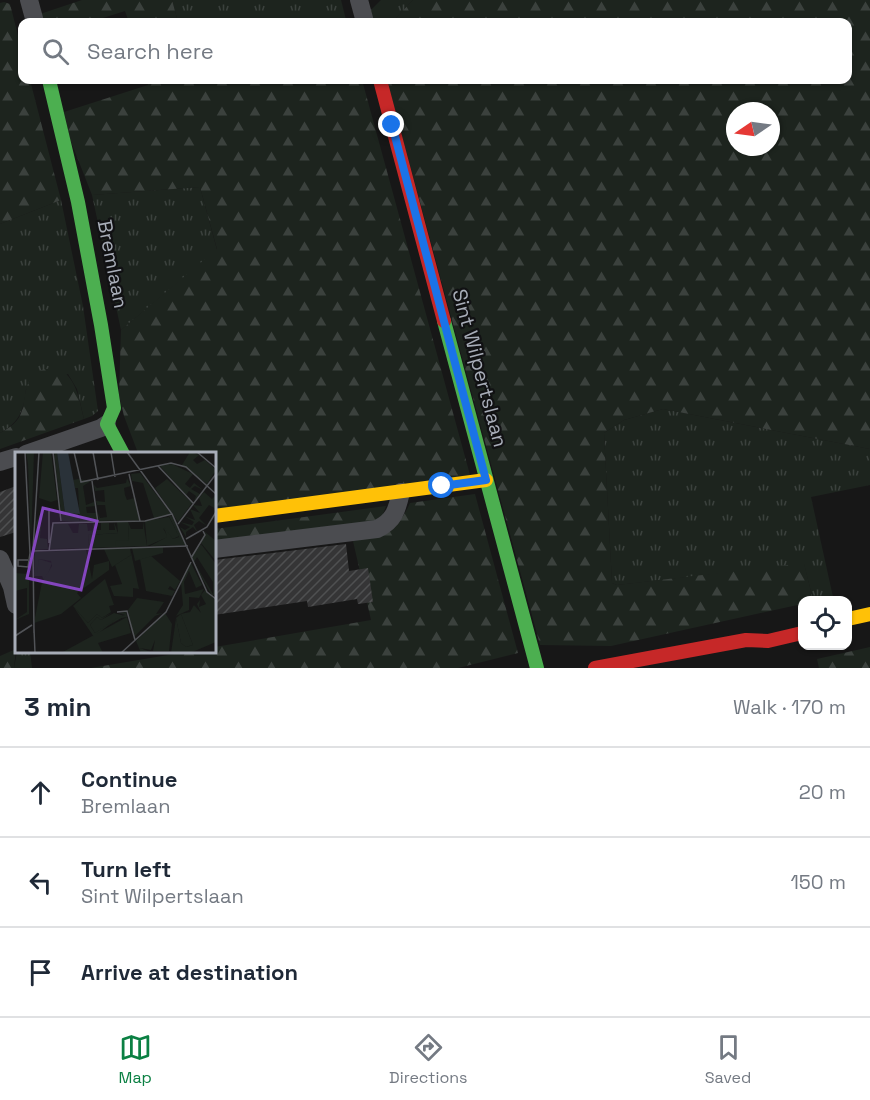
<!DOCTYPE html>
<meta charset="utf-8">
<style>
body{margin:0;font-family:"Space Grotesk",sans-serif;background:#f2f2f3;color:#1f2937}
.controls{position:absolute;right:18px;bottom:18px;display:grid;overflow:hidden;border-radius:12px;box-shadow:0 2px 4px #0004}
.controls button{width:54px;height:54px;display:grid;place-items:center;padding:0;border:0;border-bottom:2px solid #e0e1e3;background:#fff;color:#1f2937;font:30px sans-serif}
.compass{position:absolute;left:726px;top:102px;width:54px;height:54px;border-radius:50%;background:#fff;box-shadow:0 2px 4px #0004;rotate:257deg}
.stop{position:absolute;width:18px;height:18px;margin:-14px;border:4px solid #1a73e8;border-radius:50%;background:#fff}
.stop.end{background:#1a73e8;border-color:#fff;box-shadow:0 2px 6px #0008}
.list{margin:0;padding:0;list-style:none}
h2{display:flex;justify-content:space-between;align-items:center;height:78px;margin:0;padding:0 24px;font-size:26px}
h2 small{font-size:20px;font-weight:400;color:#747a83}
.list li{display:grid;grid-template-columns:39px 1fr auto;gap:18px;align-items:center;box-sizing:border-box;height:90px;padding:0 24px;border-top:2px solid #e0e1e3}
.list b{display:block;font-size:22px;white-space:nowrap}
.list p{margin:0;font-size:20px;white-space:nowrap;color:#747a83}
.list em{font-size:20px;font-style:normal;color:#747a83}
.icon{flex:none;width:33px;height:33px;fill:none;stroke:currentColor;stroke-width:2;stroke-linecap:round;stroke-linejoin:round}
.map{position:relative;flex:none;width:870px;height:668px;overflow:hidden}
.search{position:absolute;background:#fff;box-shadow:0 2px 4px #0004;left:18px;right:18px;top:18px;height:66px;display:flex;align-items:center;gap:15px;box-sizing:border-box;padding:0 21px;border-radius:12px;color:#747a83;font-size:22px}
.sheet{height:348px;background:#fff}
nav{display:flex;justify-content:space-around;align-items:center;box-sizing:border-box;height:84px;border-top:2px solid #e0e1e3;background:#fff;font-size:16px;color:#747a83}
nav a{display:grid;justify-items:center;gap:3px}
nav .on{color:#0b8043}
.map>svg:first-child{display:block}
</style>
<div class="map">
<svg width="870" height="668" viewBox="0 0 870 668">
<defs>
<pattern id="grass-tufts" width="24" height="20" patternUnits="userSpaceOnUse" patternTransform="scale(1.5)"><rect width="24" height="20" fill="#1d241e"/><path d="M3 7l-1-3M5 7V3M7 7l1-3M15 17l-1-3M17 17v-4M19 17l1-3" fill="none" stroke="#3b413d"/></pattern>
<pattern id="forest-firs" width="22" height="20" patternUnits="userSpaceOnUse" patternTransform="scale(1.5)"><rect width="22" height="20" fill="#1d241e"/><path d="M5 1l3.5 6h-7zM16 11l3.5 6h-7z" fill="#3b413d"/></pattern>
<pattern id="building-hatch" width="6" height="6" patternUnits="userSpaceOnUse" patternTransform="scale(1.5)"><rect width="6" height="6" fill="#353536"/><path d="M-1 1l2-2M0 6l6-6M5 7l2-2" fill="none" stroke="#4f5051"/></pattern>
</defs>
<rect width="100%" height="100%" fill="#171717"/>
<g fill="url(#grass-tufts)">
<path d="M172,0H341L346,20L339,22H178Z"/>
<path d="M381,0H413L392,22H372L369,12Z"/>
<path d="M200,187L217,250L121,330L92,195Z"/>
<path d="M61,200L83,306L98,411L92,416L84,419L77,389L68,374L26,389C24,410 19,423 0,433V224Z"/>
<path d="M663,409L870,449V485L811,497L833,597L813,600L804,564L617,585L612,583L604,433L624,420Z"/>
<path d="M17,652H30L32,668H14Z"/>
</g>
<g fill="url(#forest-firs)" fill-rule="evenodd">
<path d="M82,0H172L178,22H129L125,11L90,22H39L37,15Z"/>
<path d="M413,0H870V449L663,409L624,420L604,433L612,583L617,585L804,563L813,600H802V604L611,646L540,645L387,80H848V22H392ZM735,111H771V147H735Z"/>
<path d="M4,2L10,4L22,51V80H30L61,200L0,224V3Z"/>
<path d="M147,80H362L470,475L215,511L214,454L138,453L124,416L119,395L121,330L217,249L200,187L92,195L70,139L64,112L148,85Z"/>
<path d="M57,367C77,378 79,399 84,419L0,449V433C32,417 18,402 31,377L41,370Z"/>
<path d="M475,494L518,653L458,668H91L186,652H214L215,647L371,620L353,541C386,533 395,535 410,503Z"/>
<path d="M386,506L380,522L215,544L214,529Z"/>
<path d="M870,647V668H819L817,659Z"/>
<path d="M16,649L14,668H0V656Z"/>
</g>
<g fill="url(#building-hatch)">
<path d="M16,486V532L0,537V492Z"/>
<path d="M346,544L349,571L368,568L373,602L358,604L357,599L308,607L307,601L214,615V560Z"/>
</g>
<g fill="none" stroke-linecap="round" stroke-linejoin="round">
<g stroke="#4b4c50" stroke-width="18">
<path d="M29,0L35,22"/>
<path d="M359,0L365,22"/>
<path d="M26,454L101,428L107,424"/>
<path d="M0,462L16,457"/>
<path d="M214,549L377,529C394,521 397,510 401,492"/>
<path d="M0,559L12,587L16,605"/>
</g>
<g stroke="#4caf50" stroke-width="14">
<path d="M49,80L78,202L101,325L114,408L107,424L123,454"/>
<path d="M444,321L537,668"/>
</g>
<g stroke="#ffc107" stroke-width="14">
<path d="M214,516L486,480"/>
<path d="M848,619L870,614"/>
</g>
<g stroke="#c62828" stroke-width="14">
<path d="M380,80L444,321"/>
<path d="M595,668L746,640L768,641L802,633"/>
</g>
</g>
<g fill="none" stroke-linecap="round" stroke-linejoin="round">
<path stroke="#1a73e8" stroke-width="8" d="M392,125L486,480L442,486"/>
</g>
<g text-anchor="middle" stroke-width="4.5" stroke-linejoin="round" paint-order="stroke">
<g font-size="20" fill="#a8adb8" stroke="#111113">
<text transform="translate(113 264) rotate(79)" y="7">Bremlaan</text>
<text transform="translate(480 368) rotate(75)" y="7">Sint Wilpertslaan</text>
</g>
</g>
<g transform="translate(15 452)">
<rect width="201" height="201" fill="#171717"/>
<path d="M11,0H19L16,93L13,12ZM28,0H36L42,48L36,50L24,46ZM39,0H42L50,61L63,62L65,70L47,69ZM125,21L156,62L139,66L128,31L117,29L116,22ZM154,65L164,84L158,87L148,76L153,85L132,94L130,69ZM102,70H113L114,88L101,95L74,96L73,83L103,81ZM115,96L124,137L118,136V145L99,144L95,134L107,132L100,113L116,103ZM136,104L165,129L160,138L155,134L153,137L160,139L157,144L131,139L125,107ZM24,107L37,111L30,130L27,124H19ZM90,127L99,153L94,154L96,160L87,166L82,162L73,171L58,154ZM122,146L149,150L141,162L148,161L140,164L119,185L113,158ZM99,161L110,164L80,181L75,173L82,165L86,168ZM166,162L178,193L171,195L166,191L161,166ZM112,165L116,181L83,191L88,201H46Z" fill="#1d241e"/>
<path d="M175,0L184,3L178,8L182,12L190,8L201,18L192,32L167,13ZM157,12L178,22L170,32L175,36L179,31L188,38L180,34L176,37L185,42L179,49L181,44L174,39L171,43L145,14ZM112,26L116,34L109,36L110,43L112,48L119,46L124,68L84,69L83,61L85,66L92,65L90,53H82L81,49L90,50L89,38L80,39L79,33L82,36L111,31ZM63,27L76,29L68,34L71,53L79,50L80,54L71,55L72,61H81V68L65,70L63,36H60L58,28ZM152,27L177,51L163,70L140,36ZM189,40L197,47L201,43V57L194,53L184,66L192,74L184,69L179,73L183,81L178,75L171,80V85L165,75L170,78L175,75L165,70L177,73L179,70L169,64L180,68L175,57L185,61L178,53L187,54L184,46ZM27,59L25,86L32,87L33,97L20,98L21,70ZM154,64H157L171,93L135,94L152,85L149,75L158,87L164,85ZM128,69L132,94L101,95L100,89L114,88L113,70L116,77H128ZM99,70L103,81L73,83L74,96L35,97L37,72H53L58,81H63L64,72H72L73,79L78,78V71L81,78H86V71H94V78H100ZM190,80L201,89V109L186,91ZM186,92L201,112V142L197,144L176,106ZM182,105L198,130V142L179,110ZM148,95V101L120,109L117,96ZM115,96L116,103L97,115L89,97ZM71,98L77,127L79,113L94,109V118L62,141L66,146L46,162L19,171L27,130L37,114L36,109L24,107L22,122H19L20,100ZM176,111L187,133L181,136L174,119L169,130L170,142L189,137L184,146L174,145V158L161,164L168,153L166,130ZM0,121L14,122V162L0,168L12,160V136L0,139ZM190,138L201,147V190L175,201H156L161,166L166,191L171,195L178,193L166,162L175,160L179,153L186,161L182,152L185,148L184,155L191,152L186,143ZM58,154L73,171L82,162L87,166L98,160L86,168L82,165L75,173L80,181L102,166L110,163L103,161L111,160L112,165L101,167L79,185ZM150,161L157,172L154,199H138L140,188L136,198L125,196L138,201H126L121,189Z" fill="#1d241e" fill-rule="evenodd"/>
<path d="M42,0H53L65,62L50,61Z" fill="#2a3239"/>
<path fill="none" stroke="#515357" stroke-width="1.5" d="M10,0L15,101L13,115L3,114V108H13M38,0L46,69M59,0L66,30L156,11L171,15L201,42M78,0L83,28M96,0L100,25M112,0L157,62L192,140L201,147M182,0L201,16M143,14L178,51M114,22L125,69M77,29L83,71M163,72L201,22M171,87L192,75L201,60M34,91V59M18,95L19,181M18,98L24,0M18,99L173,94M34,99L38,71L130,69L157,62M176,106L190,83L188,79M102,160L112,159L120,188M19,177L20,201M0,184L17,173M106,201L151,160L176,110"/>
<path fill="#8446be" fill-opacity="0.15" stroke="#8446be" stroke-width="3" d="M28,56L82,69L66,138L12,126Z"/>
<rect width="201" height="201" fill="none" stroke="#a8adb8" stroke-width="3"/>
</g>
</svg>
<div class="controls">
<button><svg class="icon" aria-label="locate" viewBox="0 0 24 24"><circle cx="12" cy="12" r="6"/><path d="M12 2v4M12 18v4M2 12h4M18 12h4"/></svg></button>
</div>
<svg class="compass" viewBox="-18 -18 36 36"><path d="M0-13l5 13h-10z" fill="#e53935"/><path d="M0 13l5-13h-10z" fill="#747a83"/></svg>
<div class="stop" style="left:442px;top:486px"></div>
<div class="stop end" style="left:392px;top:125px"></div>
<div class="search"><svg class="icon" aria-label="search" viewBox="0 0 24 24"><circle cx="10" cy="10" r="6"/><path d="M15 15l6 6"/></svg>Search here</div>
</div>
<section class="sheet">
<h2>3 min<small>Walk · 170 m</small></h2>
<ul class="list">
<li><svg class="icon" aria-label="ahead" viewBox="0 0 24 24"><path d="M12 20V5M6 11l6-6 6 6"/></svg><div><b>Continue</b><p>Bremlaan</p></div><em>20 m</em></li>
<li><svg class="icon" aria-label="left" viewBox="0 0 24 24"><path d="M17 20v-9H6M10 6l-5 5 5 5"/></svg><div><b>Turn left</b><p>Sint Wilpertslaan</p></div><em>150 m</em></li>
<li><svg class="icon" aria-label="arrive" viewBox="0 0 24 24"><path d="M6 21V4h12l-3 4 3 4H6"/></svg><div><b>Arrive at destination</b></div></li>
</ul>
</section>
<nav>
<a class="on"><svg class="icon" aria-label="map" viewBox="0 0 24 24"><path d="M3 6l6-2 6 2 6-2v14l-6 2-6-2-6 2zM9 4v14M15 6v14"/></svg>Map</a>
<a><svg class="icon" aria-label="directions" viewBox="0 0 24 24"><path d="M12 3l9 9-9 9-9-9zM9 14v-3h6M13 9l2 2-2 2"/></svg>Directions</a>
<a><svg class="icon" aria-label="saved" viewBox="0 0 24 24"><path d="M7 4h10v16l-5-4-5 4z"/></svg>Saved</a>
</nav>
